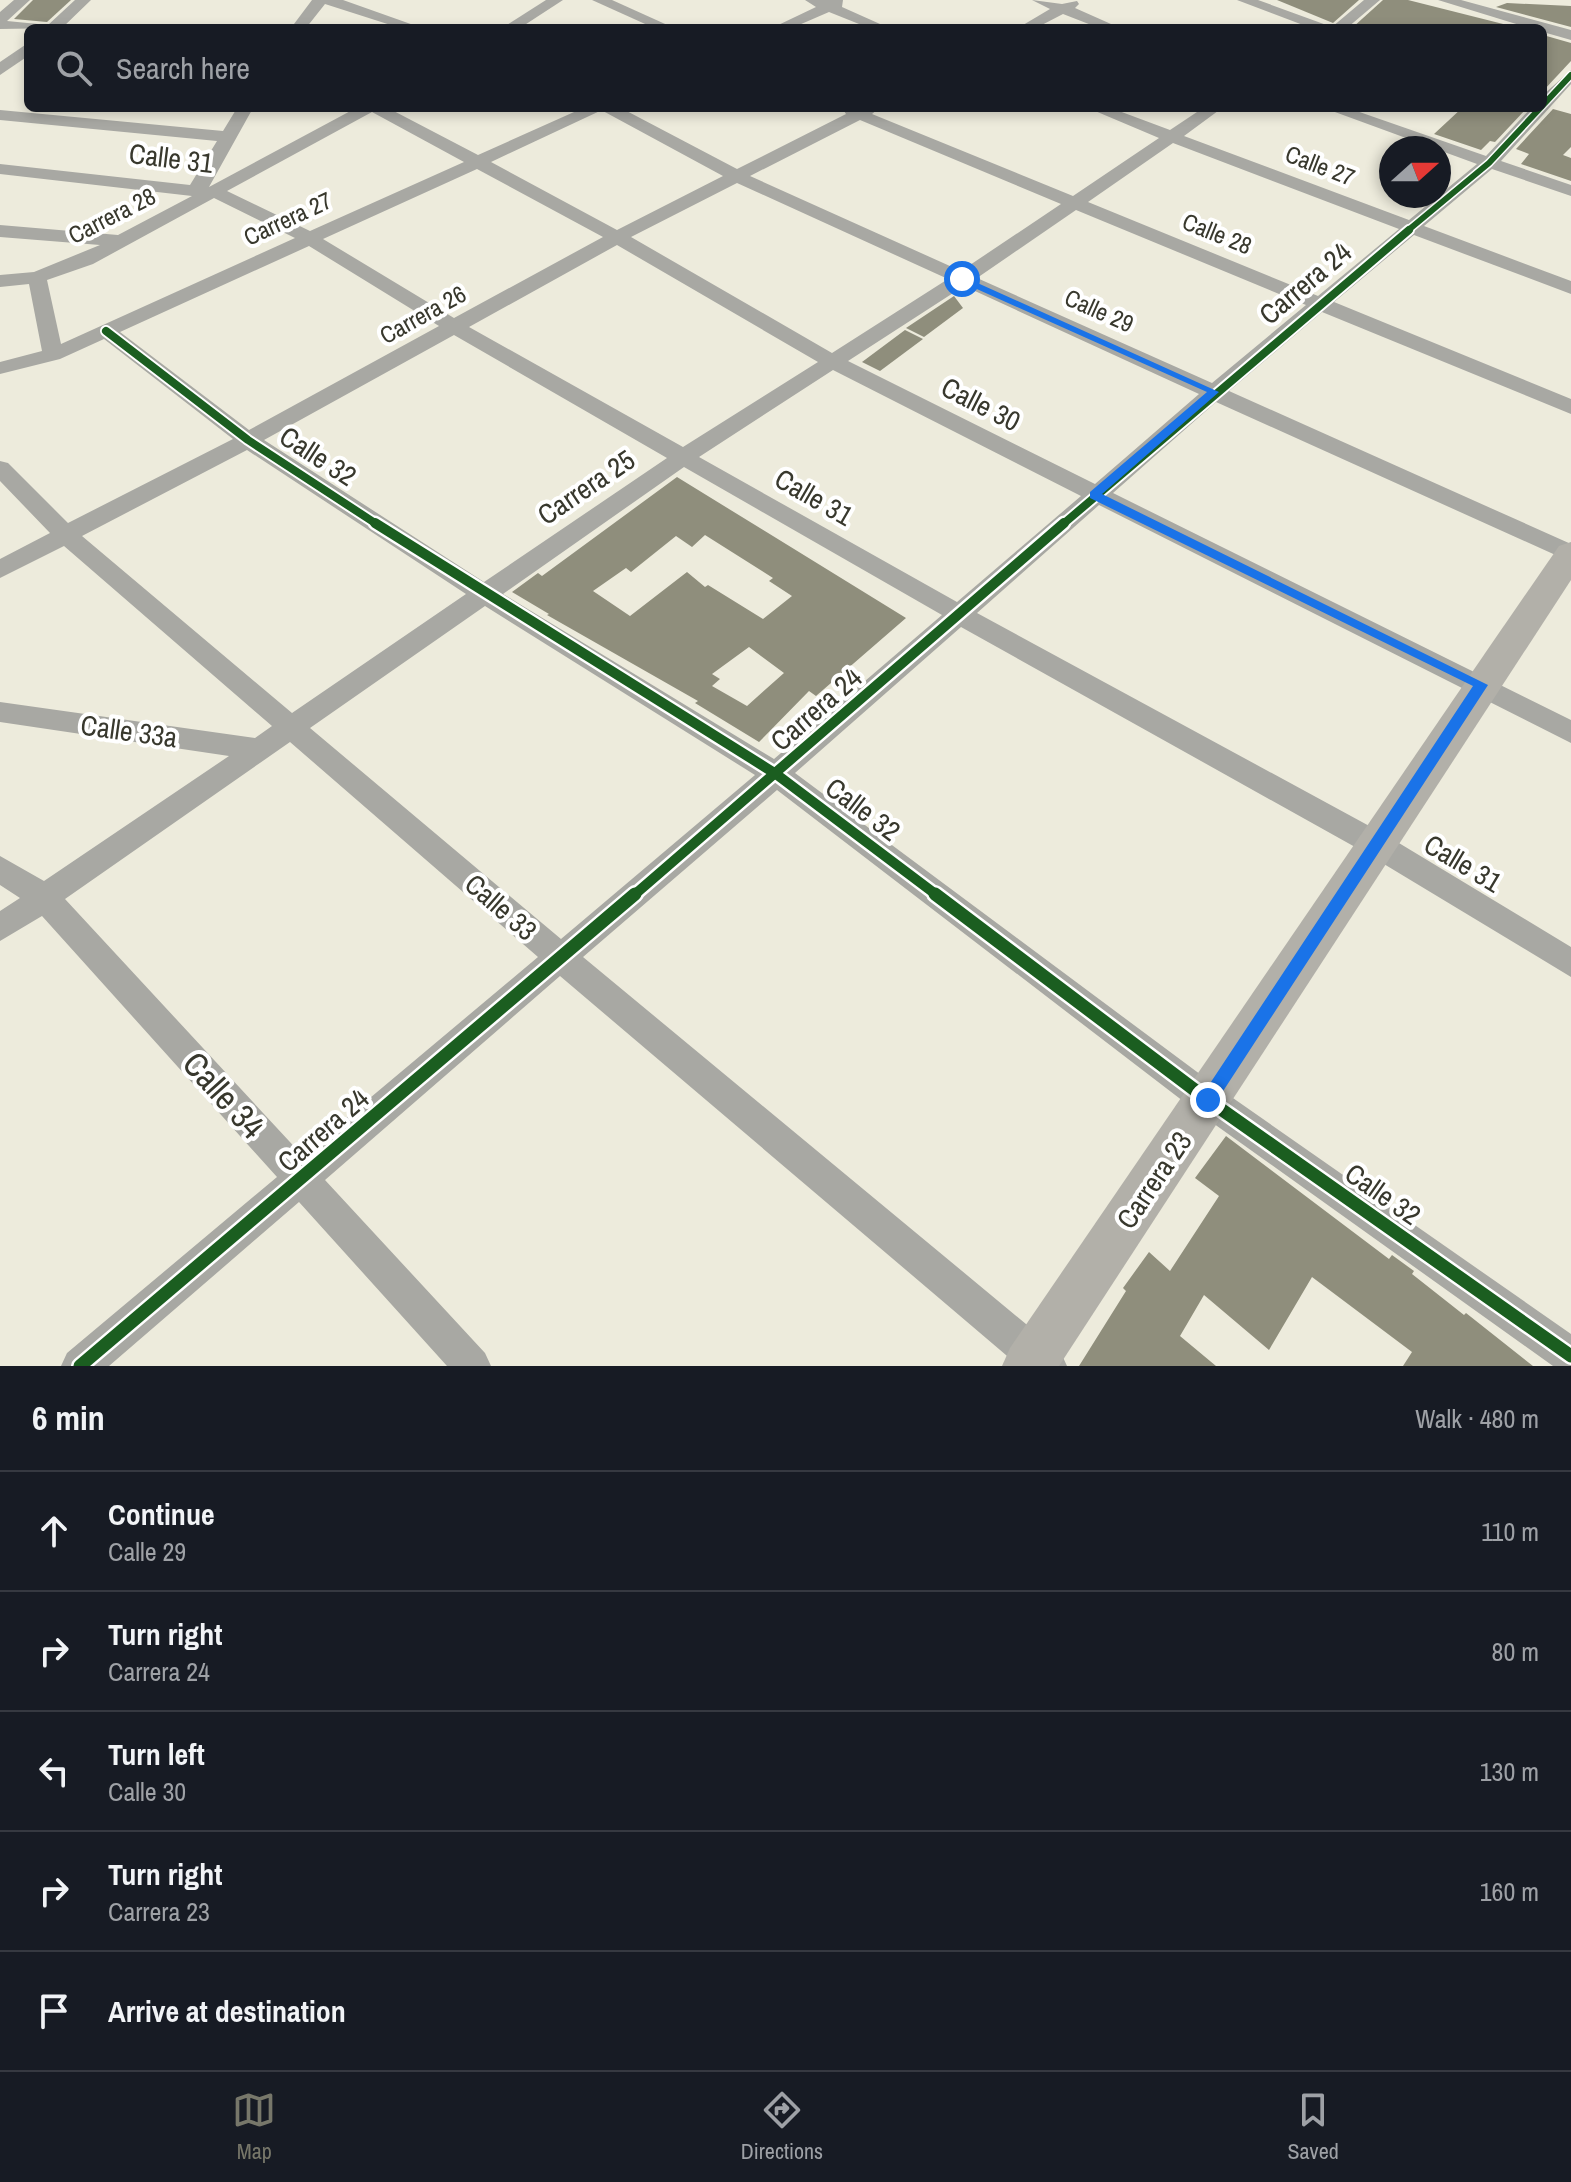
<!DOCTYPE html>
<meta charset="utf-8">
<style>
body{margin:0;font-family:"Archivo Narrow",sans-serif;background:#20242c;color:#f1f3f6}
.compass{position:absolute;left:1379px;top:136px;width:72px;height:72px;border-radius:50%;background:#171b24;box-shadow:0 4px 12px #0003;rotate:69deg}
.stop{position:absolute;width:24px;height:24px;margin:-18px;border:6px solid #1a73e8;border-radius:50%;background:#fff}
.stop.end{background:#1a73e8;border-color:#fff;box-shadow:0 2px 8px #0008}
.list{margin:0;padding:0;list-style:none}
h2{display:flex;justify-content:space-between;align-items:center;height:104px;margin:0;padding:0 32px;font-size:34px}
h2 small{font-size:26px;font-weight:400;color:#9ea1a6}
.list li{display:grid;grid-template-columns:52px 1fr auto;gap:24px;align-items:center;box-sizing:border-box;height:120px;padding:0 32px;border-top:2px solid #363941}
.list b{display:block;font-size:30px;white-space:nowrap}
.list p{margin:0;font-size:26px;white-space:nowrap;color:#9ea1a6}
.list em{font-size:26px;font-style:normal;color:#9ea1a6}
.icon{flex:none;width:44px;height:44px;fill:none;stroke:currentColor;stroke-width:2;stroke-linecap:round;stroke-linejoin:round}
.map{position:relative;flex:none;width:1571px;height:1366px;overflow:hidden}
.search{position:absolute;background:#171b24;box-shadow:0 4px 12px #0003;left:24px;right:24px;top:24px;height:88px;display:flex;align-items:center;gap:20px;box-sizing:border-box;padding:0 28px;border-radius:12px;color:#9ea1a6;font-size:30px}
.sheet{height:704px;background:#171b24}
nav{display:flex;justify-content:space-around;align-items:center;box-sizing:border-box;height:112px;border-top:2px solid #363941;background:#171b24;font-size:22px;color:#9ea1a6}
nav a{display:grid;justify-items:center;gap:4px}
nav .on{color:#77776a}
.map>svg:first-child{display:block}
</style>
<div class="map">
<svg width="1571" height="1366" viewBox="0 0 1571 1366">
<rect width="100%" height="100%" fill="#edebdc"/>
<g fill="#8f8e7c" fill-rule="evenodd">
<path d="M33,0H71L47,22L14,19Z"/>
<path d="M1277,0H1359L1333,23Z"/>
<path d="M1383,0H1408L1519,28H1352Z"/>
<path d="M1507,3L1571,6V27L1496,7Z"/>
<path d="M1543,35L1571,43V61L1543,91Z"/>
<path d="M1462,108H1527L1495,142L1490,141L1481,150L1434,134Z"/>
<path d="M1553,109L1571,114V147L1563,155L1571,158V181L1521,164L1529,154L1516,149Z"/>
<path d="M954,296L963,308L924,337L906,328Z"/>
<path d="M905,330L923,339L880,371L862,362Z"/>
<path d="M677,477L906,618L816,696L809,691L759,742L695,703L698,701L547,615L549,614L512,592L538,573L542,576ZM705,535L773,578L769,581L792,596L763,619L708,585L705,587L687,572L630,616L593,591L626,568L631,572L676,536L692,547ZM749,647L784,673L747,706L712,686L720,679L712,674Z"/>
<path d="M1226,1136L1389,1259L1392,1255L1414,1271L1412,1274L1464,1315L1466,1313L1533,1366H1403L1412,1352L1312,1277L1269,1350L1204,1295L1180,1336L1216,1366H1079L1126,1291L1123,1288L1149,1252L1170,1271L1219,1196L1195,1178Z"/>
</g>
<g fill="none" stroke-linecap="round" stroke-linejoin="round">
<g fill="#a8a8a3" fill-rule="evenodd">
<path d="M14,0H30L7,21L48,25L75,0H91L62,28L0,29V12Z"/>
<path d="M312,0H343L422,28H400L325,4L306,28H291Z"/>
<path d="M546,0H563L520,28H502Z"/>
<path d="M592,0H612L674,28H654Z"/>
<path d="M805,0H843L842,7L889,28H869L829,12L792,28H772L816,7Z"/>
<path d="M1032,0L1062,4L1077,1L1079,4L1075,8L1120,28H1099L1063,14L1036,28H1018L1050,9Z"/>
<path d="M1237,0H1258L1332,27L1364,0H1380L1347,28H1311Z"/>
<path d="M1438,0H1461L1571,30V40L1543,32V28H1529Z"/>
<path d="M28,43V56L0,75V62Z"/>
<path d="M1571,70V84L1501,161L1571,185V196L1492,169L1424,226L1571,281V294L1414,235L1334,302L1571,399V414L1322,312L1229,391L1571,544V562L1216,402L1113,493L1571,720V743L1099,505L977,613L1384,834L1571,947V977L1364,852L961,627L795,773L1220,1089L1571,1334V1366H1553L1196,1111L777,790L583,957L1061,1353L1067,1366H1019L560,976L325,1180L485,1353L491,1366H447L299,1202L109,1366H61L67,1353L277,1177L42,916L0,941V911L20,898L0,885V856L44,881L229,756L0,722V702L255,738L272,726L64,546L0,578V559L50,533L0,481V461L8,463L68,523L233,439L104,339L60,359L0,374V362L42,351L29,284L0,287V275L34,272L100,245L0,237V225L118,235L192,196L0,174V164L190,185L217,141L0,120V110L223,131L237,108H253L209,187L356,108H388L478,155L583,108H621L737,169L846,114L842,108H879L872,114L1073,196L1159,138L1088,108H1111L1170,130L1203,108H1222L1184,136L1409,220L1477,164L1324,108H1348L1486,156L1531,108H1543V95ZM602,110L603,111L723,176L617,230L491,162ZM372,112L464,162L310,231L227,191ZM860,120L1061,204L961,271L750,176ZM1173,143L1399,229L1318,296L1088,202ZM477,169L603,237L454,318L323,239ZM737,183L948,279L832,353L631,237ZM214,198L295,238L61,344L47,280L93,264ZM1076,210L1306,305L1212,383L977,278ZM617,245L818,362L683,447L469,327ZM309,246L439,326L249,430L120,332ZM964,286L1199,394L1095,484L848,361ZM454,335L667,458L484,582L264,440ZM833,370L1081,496L957,602L699,457ZM247,450L466,594L292,713L82,536ZM684,467L942,615L774,759L503,594ZM485,606L755,775L561,939L310,728ZM290,742L538,957L302,1155L65,899Z"/>
</g>
<path fill="#b2b0a9" fill-rule="evenodd" d="M1571,542V580L1059,1366H1002L1010,1348L1490,646L1559,546Z"/>
<g stroke="#fff" stroke-width="9">
<path id="cycleway-far3" d="M1406,232L1489,163L1571,75"/>
</g>
<g stroke="#fff" stroke-width="12">
<g id="cycleway-far2">
<path d="M106,331L248,440L378,525"/>
<path d="M1062,525L1409,230"/>
</g>
</g>
<g stroke="#fff" stroke-width="15">
<g id="cycleway-far1">
<path d="M375,523L776,774L938,896"/>
<path d="M633,896L1064,523"/>
</g>
</g>
<g stroke="#fff" stroke-width="18">
<g id="cycleway">
<path d="M935,894L1208,1100L1571,1356"/>
<path d="M80,1366L635,894"/>
</g>
</g>
<use href="#cycleway-far3" stroke="#1b5e20" stroke-width="6"/>
<use href="#cycleway-far2" stroke="#1b5e20" stroke-width="8"/>
<use href="#cycleway-far1" stroke="#1b5e20" stroke-width="10"/>
<use href="#cycleway" stroke="#1b5e20" stroke-width="13"/>
</g>
<path fill="#1a73e8" d="M962,276L1219,392L1102,494L1488,685L1214,1105L1208,1108L1200,1100L1203,1094L1473,686L1090,498V492L1207,392L959,281Z"/>
<g text-anchor="middle" stroke-width="8" stroke-linejoin="round" paint-order="stroke">
<g font-size="24" fill="#38382d" stroke="#fff">
<text transform="translate(1320 166) rotate(21)" y="8">Calle 27</text>
<text transform="translate(112 216) rotate(-27)" y="8">Carrera 28</text>
<text transform="translate(288 219) rotate(-25)" y="8">Carrera 27</text>
<text transform="translate(1217 234) rotate(22)" y="8">Calle 28</text>
<text transform="translate(1099 311) rotate(24)" y="8">Calle 29</text>
<text transform="translate(423 315) rotate(-29)" y="8">Carrera 26</text>
</g>
<g font-size="28" fill="#38382d" stroke="#fff">
<text transform="translate(171 158) rotate(7)" y="10">Calle 31</text>
<text transform="translate(1305 283) rotate(-40)" y="10">Carrera 24</text>
<text transform="translate(981 404) rotate(27)" y="10">Calle 30</text>
<text transform="translate(318 456) rotate(33)" y="10">Calle 32</text>
<text transform="translate(586 487) rotate(-34)" y="10">Carrera 25</text>
<text transform="translate(814 497) rotate(30)" y="10">Calle 31</text>
<text transform="translate(816 709) rotate(-41)" y="10">Carrera 24</text>
<text transform="translate(129 731) rotate(8)" y="10">Calle 33a</text>
<text transform="translate(863 809) rotate(37)" y="10">Calle 32</text>
<text transform="translate(1463 863) rotate(31)" y="10">Calle 31</text>
<text transform="translate(501 907) rotate(41)" y="10">Calle 33</text>
<text transform="translate(323 1130) rotate(-41)" y="10">Carrera 24</text>
<text transform="translate(1154 1180) rotate(-56)" y="10">Carrera 23</text>
<text transform="translate(1383 1194) rotate(35)" y="10">Calle 32</text>
</g>
<g font-size="34" fill="#38382d" stroke="#fff">
<text transform="translate(224 1095) rotate(48)" y="12">Calle 34</text>
</g>
</g>
</svg>
<svg class="compass" viewBox="-18 -18 36 36"><path d="M0-13l5 13h-10z" fill="#e53935"/><path d="M0 13l5-13h-10z" fill="#9ea1a6"/></svg>
<div class="stop" style="left:962px;top:279px"></div>
<div class="stop end" style="left:1208px;top:1100px"></div>
<div class="search"><svg class="icon" aria-label="search" viewBox="0 0 24 24"><circle cx="10" cy="10" r="6"/><path d="M15 15l6 6"/></svg>Search here</div>
</div>
<section class="sheet">
<h2>6 min<small>Walk · 480 m</small></h2>
<ul class="list">
<li><svg class="icon" aria-label="ahead" viewBox="0 0 24 24"><path d="M12 20V5M6 11l6-6 6 6"/></svg><div><b>Continue</b><p>Calle 29</p></div><em>110 m</em></li>
<li><svg class="icon" aria-label="right" viewBox="0 0 24 24"><path d="M7 20v-9h11M14 6l5 5-5 5"/></svg><div><b>Turn right</b><p>Carrera 24</p></div><em>80 m</em></li>
<li><svg class="icon" aria-label="left" viewBox="0 0 24 24"><path d="M17 20v-9H6M10 6l-5 5 5 5"/></svg><div><b>Turn left</b><p>Calle 30</p></div><em>130 m</em></li>
<li><svg class="icon" aria-label="right" viewBox="0 0 24 24"><path d="M7 20v-9h11M14 6l5 5-5 5"/></svg><div><b>Turn right</b><p>Carrera 23</p></div><em>160 m</em></li>
<li><svg class="icon" aria-label="arrive" viewBox="0 0 24 24"><path d="M6 21V4h12l-3 4 3 4H6"/></svg><div><b>Arrive at destination</b></div></li>
</ul>
</section>
<nav>
<a class="on"><svg class="icon" aria-label="map" viewBox="0 0 24 24"><path d="M3 6l6-2 6 2 6-2v14l-6 2-6-2-6 2zM9 4v14M15 6v14"/></svg>Map</a>
<a><svg class="icon" aria-label="directions" viewBox="0 0 24 24"><path d="M12 3l9 9-9 9-9-9zM9 14v-3h6M13 9l2 2-2 2"/></svg>Directions</a>
<a><svg class="icon" aria-label="saved" viewBox="0 0 24 24"><path d="M7 4h10v16l-5-4-5 4z"/></svg>Saved</a>
</nav>
